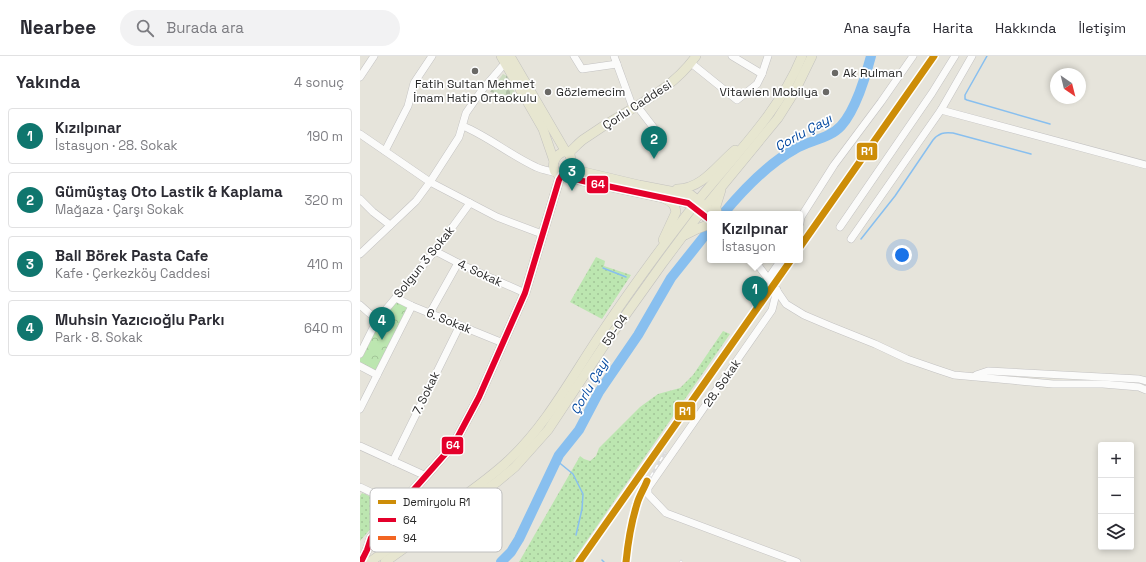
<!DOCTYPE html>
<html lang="tr">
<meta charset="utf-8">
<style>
body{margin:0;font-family:"Space Grotesk",sans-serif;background:#f2f2f3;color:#2b2b33}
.controls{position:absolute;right:12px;bottom:12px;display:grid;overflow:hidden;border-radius:4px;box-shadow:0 2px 6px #0003}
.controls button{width:36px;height:36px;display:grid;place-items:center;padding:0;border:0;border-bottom:1px solid #e1e1e2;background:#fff;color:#2b2b33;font:20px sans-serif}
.compass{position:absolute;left:690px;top:12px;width:36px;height:36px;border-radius:50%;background:#fff;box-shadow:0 2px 6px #0003;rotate:145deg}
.you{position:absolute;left:542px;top:199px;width:14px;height:14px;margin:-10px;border:3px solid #fff;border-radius:50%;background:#1a73e8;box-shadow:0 0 0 6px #1a73e833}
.badge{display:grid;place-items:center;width:26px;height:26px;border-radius:50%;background:#0f766e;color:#fff;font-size:13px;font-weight:700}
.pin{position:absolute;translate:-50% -33px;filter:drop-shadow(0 1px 2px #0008)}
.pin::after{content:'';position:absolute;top:21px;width:14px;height:12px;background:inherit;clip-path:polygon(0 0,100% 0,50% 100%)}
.popup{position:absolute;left:347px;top:155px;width:96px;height:52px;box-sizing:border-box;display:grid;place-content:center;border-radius:4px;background:#fff;filter:drop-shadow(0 1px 3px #0005);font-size:13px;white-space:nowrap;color:#7c7c81}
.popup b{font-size:15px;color:#2b2b33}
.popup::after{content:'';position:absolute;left:50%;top:100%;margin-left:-8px;border:8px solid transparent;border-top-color:#fff}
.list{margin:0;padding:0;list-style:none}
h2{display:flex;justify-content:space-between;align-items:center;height:52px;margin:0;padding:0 16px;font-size:17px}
h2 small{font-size:13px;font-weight:400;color:#7c7c81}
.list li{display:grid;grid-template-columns:26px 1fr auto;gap:12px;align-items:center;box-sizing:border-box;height:56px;margin:0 8px 8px;padding:0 8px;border:1px solid #e1e1e2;border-radius:4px}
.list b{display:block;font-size:15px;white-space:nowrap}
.list p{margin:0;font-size:13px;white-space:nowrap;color:#7c7c81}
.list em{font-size:13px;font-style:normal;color:#7c7c81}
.icon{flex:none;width:22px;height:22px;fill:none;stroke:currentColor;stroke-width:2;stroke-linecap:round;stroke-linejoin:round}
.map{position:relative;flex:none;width:786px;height:506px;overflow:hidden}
header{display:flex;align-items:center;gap:24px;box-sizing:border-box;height:56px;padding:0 20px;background:#fff;border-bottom:1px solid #e1e1e2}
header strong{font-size:19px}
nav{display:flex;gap:22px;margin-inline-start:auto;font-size:14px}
.search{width:280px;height:36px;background:#f2f2f3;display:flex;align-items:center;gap:10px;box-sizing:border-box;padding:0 14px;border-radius:22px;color:#7c7c81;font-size:15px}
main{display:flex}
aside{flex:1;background:#fff}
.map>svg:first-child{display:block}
</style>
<header>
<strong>Nearbee</strong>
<div class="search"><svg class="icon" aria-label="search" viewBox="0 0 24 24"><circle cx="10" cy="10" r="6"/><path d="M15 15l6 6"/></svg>Burada ara</div>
<nav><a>Ana sayfa</a><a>Harita</a><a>Hakkında</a><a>İletişim</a></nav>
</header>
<main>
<aside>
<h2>Yakında<small>4 sonuç</small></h2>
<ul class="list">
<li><span class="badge">1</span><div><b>Kızılpınar</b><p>İstasyon · 28. Sokak</p></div><em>190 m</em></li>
<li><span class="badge">2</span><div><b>Gümüştaş Oto Lastik &amp; Kaplama</b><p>Mağaza · Çarşı Sokak</p></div><em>320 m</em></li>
<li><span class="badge">3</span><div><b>Ball Börek Pasta Cafe</b><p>Kafe · Çerkezköy Caddesi</p></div><em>410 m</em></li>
<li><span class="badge">4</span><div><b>Muhsin Yazıcıoğlu Parkı</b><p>Park · 8. Sokak</p></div><em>640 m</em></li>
</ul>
</aside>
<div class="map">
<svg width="786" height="506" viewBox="0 0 786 506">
<defs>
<pattern id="grass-dots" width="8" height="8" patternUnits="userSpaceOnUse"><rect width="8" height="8" fill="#bce6b0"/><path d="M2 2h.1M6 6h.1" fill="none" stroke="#a2c597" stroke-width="1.8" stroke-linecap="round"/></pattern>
<pattern id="cemetery-stones" width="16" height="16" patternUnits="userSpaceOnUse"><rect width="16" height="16" fill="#cdddc1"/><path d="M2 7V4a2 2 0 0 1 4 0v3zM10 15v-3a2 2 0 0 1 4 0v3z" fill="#b0bea6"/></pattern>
<pattern id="park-crowns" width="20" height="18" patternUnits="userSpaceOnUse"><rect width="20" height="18" fill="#bce6b0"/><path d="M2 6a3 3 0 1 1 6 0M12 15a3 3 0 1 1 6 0" fill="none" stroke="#a2c597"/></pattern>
</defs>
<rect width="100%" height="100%" fill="#e6e4db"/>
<g fill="url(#grass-dots)">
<path d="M236,201L245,205L244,210L271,219L242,263L210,246Z"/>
<path d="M363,275L370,278L212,506H159L220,400L224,403L230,405L236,400L239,392L280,351L298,338L320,332L333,319Z"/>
<path d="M2,437L31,449L0,485V440Z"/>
</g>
<path fill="url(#cemetery-stones)" d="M143,18L147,20L155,37L153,41L130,36Z"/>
<path fill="url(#park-crowns)" d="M36,244L51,251L17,317L0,309V303L19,264Z"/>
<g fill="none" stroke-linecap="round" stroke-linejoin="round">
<g stroke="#88bfef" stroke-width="1.5">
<path d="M627,0L605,39V43L607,44L690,68"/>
<path d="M501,183L535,140L573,84C579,77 584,76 593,77L671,98"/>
<path d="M243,212L266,221"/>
<path d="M196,404L213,418L223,438L222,453L216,479"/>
<path d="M242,504L244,506"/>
</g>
<g stroke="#88bfef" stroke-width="10">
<path d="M363,158C383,134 407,108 435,93C450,84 469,83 481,70C495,55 506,20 511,0"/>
<path d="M141,506L151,496L159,483L199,399L219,374L239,336L278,279L311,222L350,173"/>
</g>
<g stroke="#c3c2c2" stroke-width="8">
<g id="minor">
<path d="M214,0L222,13L257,8"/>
<path d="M254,0L273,52"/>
<path d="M372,0L402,18"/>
<path d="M331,7L377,44L397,28L402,18L408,0"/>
<path d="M0,21L14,0"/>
<path d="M277,50L300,80"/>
<path d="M581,54L786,109"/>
<path d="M103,70C129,81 150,99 176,111C182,114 190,115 197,117"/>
<path d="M0,78L70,126L137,161L182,178"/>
<path d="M25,95L48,50L54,27L72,0"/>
<path d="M0,143L13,156L30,169"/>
<path d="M440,167L441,161L474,109L521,46L553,0"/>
<path d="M480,171L572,37L595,0"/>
<path d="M491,183L581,54L612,0"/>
<path d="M75,195L102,209L165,237"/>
<path d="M0,198L56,145L70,126L99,81L106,57L122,34L145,7"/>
<path d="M394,204L413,229L426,248L444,259L470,270L515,288L547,303L576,313L594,319L693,328H743L779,331L786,334"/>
<path d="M408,223L421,204"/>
<path d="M417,234L412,254L288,432V438L306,457L437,506"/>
<path d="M36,242L52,250L143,287"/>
<path d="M0,249L17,264"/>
<path d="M70,257L98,207"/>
<path d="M0,298L17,264L75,195L110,147"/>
<path d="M0,310L17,319"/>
<path d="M616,319L628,315L779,323L786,325"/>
<path d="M0,353L52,250"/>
<path d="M0,390L66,420"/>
<path d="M33,405L100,269"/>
<path d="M0,431L40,450"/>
</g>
</g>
<g stroke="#c3c2bf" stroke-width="10">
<g id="major">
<path d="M141,0L183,73L194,105"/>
<path d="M150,0L206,96"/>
<path d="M203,96H206L210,98L211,105L207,116C193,126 187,103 203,96Z"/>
<path d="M208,97C214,93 218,87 224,83C230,79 236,75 242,71C275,50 313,33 336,0"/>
<path d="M211,105L214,111L220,115L279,129L331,139L355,158"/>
<path d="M317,133C342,133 357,109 375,94"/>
<path d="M357,158L356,150L361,134"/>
<path d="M325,179L337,173L350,168"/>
<path d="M303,184L316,156C315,149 312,146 305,143"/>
<path d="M1,506L7,494L11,482L94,388L119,341L165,237L199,124L202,119L223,125L328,147L350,164"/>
<path d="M10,506C35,488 61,470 87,452C108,437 130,422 149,404C186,369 210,324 238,282C266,240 295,200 325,161C365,108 417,62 442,0"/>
<path d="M25,506L137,426L155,411L188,374L247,285L302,208L340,157L418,62L435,35L452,0"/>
</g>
</g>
<use href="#minor" stroke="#fbfbfa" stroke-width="7"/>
<use href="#major" stroke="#e7e6d0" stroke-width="9"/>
<g stroke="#dcdcdd" stroke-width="3">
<g id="rail">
<path d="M266,506C268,486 270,464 278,446C285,428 295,413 305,397"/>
<path d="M321,506V505"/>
</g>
</g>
<use href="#rail" stroke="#fff" stroke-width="1.5" stroke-dasharray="4.5" stroke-linecap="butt"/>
<g stroke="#fff" stroke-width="9">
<path id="bus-1" d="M1,506L7,494L11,482L94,388L119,341L165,237L199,124L202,119L223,125L328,147L350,164"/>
</g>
<use href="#bus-1" stroke="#e4002b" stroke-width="6"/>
<g stroke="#fff" stroke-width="10">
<g id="rail-1">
<path d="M440,191L574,0"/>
<path d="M219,506L431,204"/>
<path d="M266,506C268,486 271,467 277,448C279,440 284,433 287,425"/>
</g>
</g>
<use href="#rail-1" stroke="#cd8d08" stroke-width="7"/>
</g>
<g fill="#6a6966" stroke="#fff" stroke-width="1.5">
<circle cx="115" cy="15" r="4"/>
<circle cx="475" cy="17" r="4"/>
<circle cx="188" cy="36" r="4"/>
<circle cx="466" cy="36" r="4"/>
</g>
<g text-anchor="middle" stroke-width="3.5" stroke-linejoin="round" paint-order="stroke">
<g font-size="12" fill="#272727" stroke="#fff" text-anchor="start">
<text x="483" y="21">Ak Rulman</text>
<text x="115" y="32" text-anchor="middle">Fatih Sultan Mehmet<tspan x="115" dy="14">İmam Hatip Ortaokulu</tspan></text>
<text x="196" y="40">Gözlemecim</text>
<text x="458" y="40" text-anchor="end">Vitawien Mobilya</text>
</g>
<g font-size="12" fill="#272727" stroke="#fff">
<text transform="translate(277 49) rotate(-33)" y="4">Çorlu Caddesi</text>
<text transform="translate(64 206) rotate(-51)" y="4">Solgun 3 Sokak</text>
<text transform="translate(120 217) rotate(25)" y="4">4. Sokak</text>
<text transform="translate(89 265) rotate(22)" y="4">6. Sokak</text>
<text transform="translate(255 274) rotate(-55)" y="4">59-04</text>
<text transform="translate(362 327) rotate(-55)" y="4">28. Sokak</text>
<text transform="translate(66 337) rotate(-64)" y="4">7. Sokak</text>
</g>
<g font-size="13" font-style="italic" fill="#0248a0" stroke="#fff">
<text transform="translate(443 76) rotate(-29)" y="5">Çorlu Çayı</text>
<text transform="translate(229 330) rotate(-60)" y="5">Çorlu Çayı</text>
</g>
</g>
<rect x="10" y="432" width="132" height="64" rx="6" fill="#fff" stroke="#bebebe" stroke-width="1"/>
<rect x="18" y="444" width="18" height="4" fill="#cd8d08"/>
<rect x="18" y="462" width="18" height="4" fill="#e4002b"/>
<rect x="18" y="480" width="18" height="4" fill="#f26522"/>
<g font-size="11" fill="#272727">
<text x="43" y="450">Demiryolu R1</text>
<text x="43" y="468">64</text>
<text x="43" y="486">94</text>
</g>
<g stroke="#fff" stroke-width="1.5">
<rect x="496" y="86" width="22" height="19" rx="4" fill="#cd8d08"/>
<rect x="226" y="119" width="23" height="19" rx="4" fill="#e4002b"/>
<rect x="314" y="345" width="22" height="20" rx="4" fill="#cd8d08"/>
<rect x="81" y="380" width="23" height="19" rx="4" fill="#e4002b"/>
</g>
<g font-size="11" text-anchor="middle" font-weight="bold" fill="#fff">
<text x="507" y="99">R1</text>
<text x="238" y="132">64</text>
<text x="325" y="359">R1</text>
<text x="93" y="393">64</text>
</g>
</svg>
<div class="controls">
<button>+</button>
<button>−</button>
<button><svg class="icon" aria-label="layers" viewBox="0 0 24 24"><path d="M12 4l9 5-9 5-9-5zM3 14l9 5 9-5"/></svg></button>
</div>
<svg class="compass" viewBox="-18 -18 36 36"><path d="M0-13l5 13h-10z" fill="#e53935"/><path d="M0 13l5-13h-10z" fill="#7c7c81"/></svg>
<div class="you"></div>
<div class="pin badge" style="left:395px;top:253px">1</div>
<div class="popup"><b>Kızılpınar</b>İstasyon</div>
<div class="pin badge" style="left:294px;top:103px">2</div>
<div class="pin badge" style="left:212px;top:135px">3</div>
<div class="pin badge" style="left:22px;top:284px">4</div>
</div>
</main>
